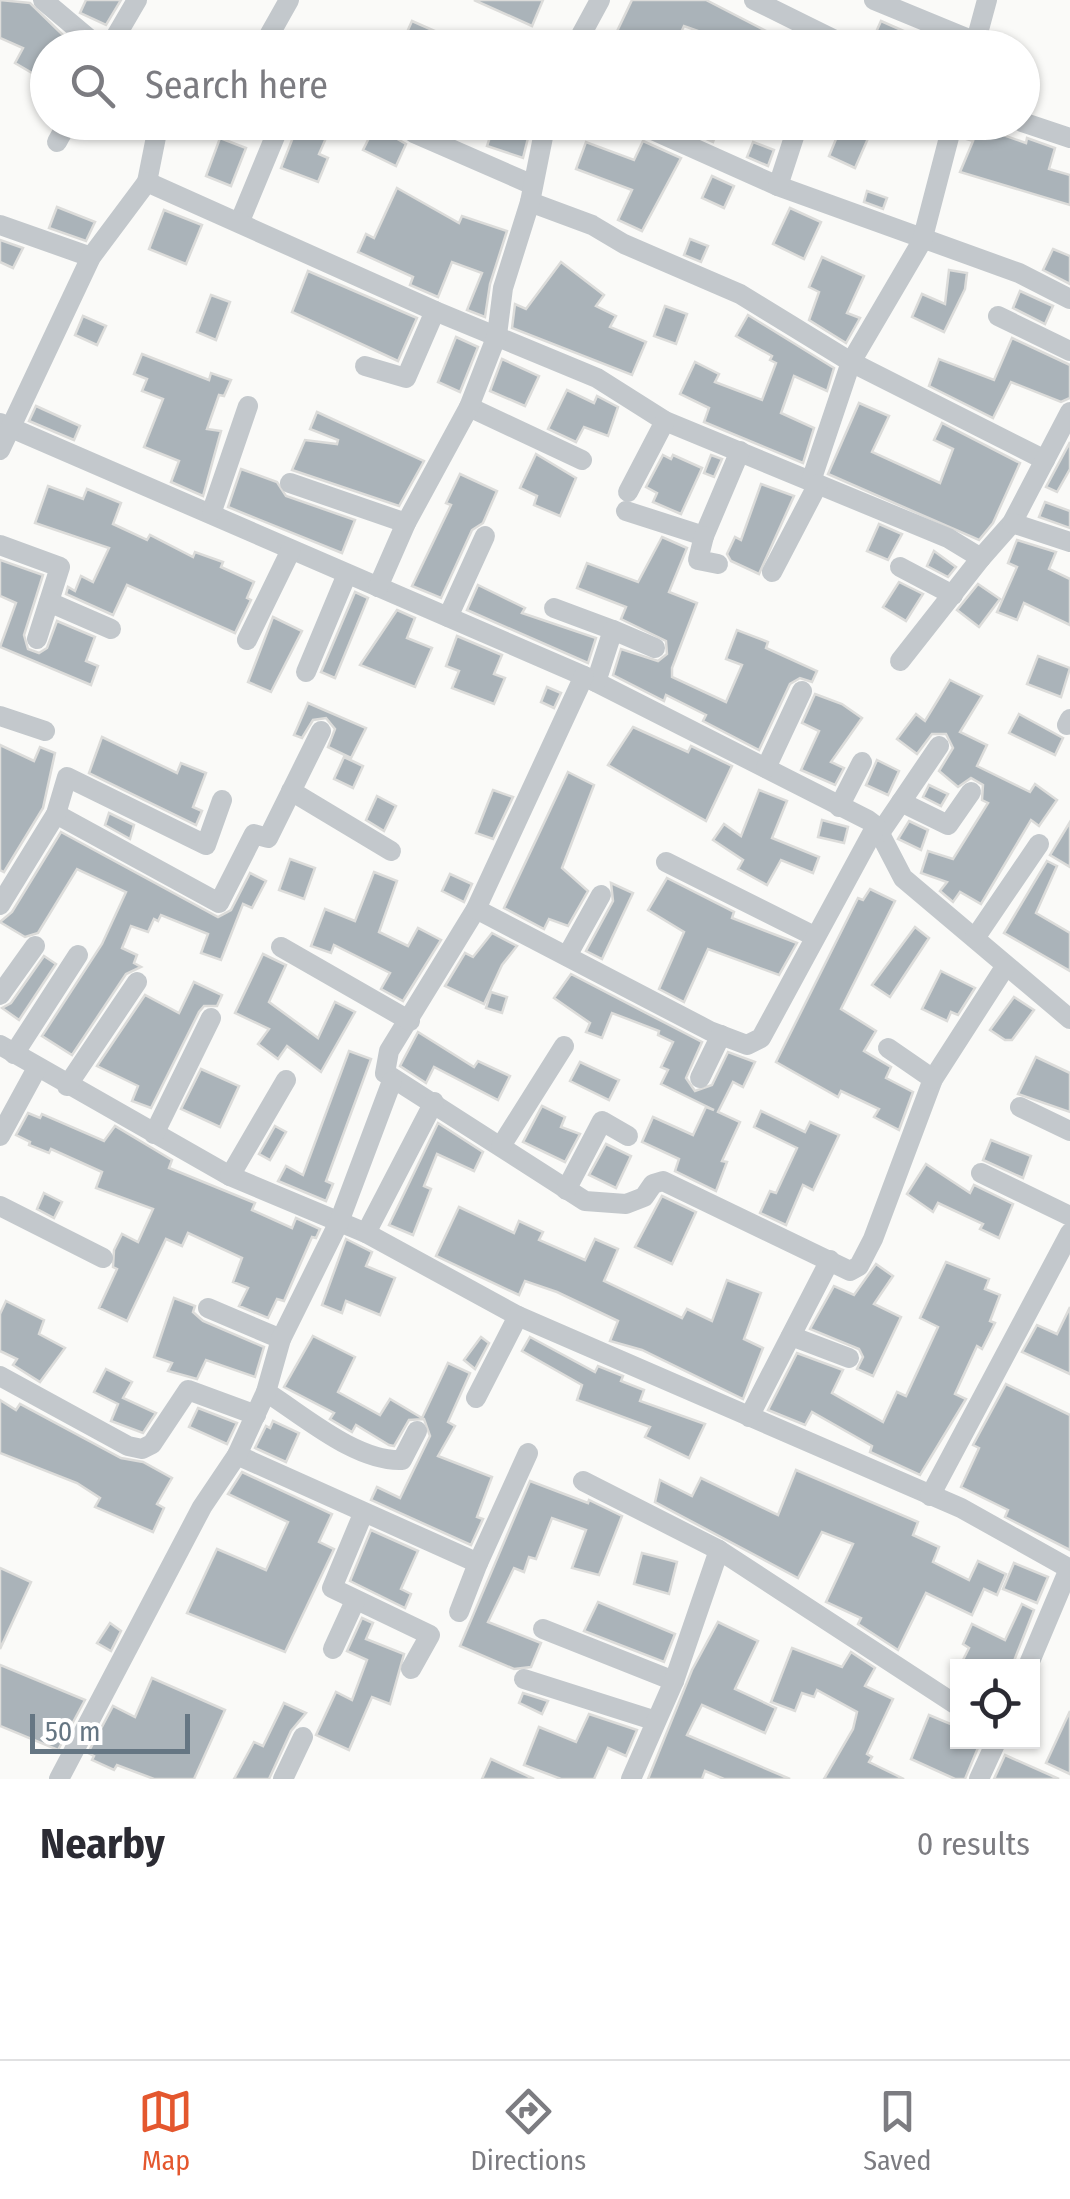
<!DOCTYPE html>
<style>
body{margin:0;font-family:"Fira Sans Condensed",sans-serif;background:#f2f2f3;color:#2b2b33}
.controls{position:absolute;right:30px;bottom:30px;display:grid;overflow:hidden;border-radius:0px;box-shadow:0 2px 8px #0004}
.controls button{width:90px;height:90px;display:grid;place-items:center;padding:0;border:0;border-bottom:2px solid #e1e1e2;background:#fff;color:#2b2b33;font:50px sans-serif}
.scale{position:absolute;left:30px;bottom:25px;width:160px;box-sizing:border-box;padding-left:10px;border:5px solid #657683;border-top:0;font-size:28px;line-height:35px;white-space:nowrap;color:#657683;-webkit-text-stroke:8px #fff;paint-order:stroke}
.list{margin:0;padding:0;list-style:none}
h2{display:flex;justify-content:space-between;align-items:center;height:130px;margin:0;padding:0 40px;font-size:42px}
h2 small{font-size:32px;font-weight:400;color:#7c7c81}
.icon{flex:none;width:55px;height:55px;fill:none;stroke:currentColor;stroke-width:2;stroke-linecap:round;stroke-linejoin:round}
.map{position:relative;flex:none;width:1070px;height:1779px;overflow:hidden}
.search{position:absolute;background:#fff;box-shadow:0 2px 8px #0004;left:30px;right:30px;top:30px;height:110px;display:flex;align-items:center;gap:25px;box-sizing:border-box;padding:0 35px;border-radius:55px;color:#7c7c81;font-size:38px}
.sheet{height:280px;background:#fff}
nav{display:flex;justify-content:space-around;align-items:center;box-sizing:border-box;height:140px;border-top:2px solid #e1e1e2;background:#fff;font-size:28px;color:#7c7c81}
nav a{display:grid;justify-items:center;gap:5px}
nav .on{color:#e4572e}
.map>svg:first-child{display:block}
</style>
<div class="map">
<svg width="1070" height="1779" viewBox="0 0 1070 1779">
<rect width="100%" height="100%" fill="#fafaf8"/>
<g fill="#aab3b9" stroke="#dcdcda" stroke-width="2.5">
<path d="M0,0L30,3L64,36L57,48H48V63L39,77L15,63L23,48L0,38Z"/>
<path d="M86,0H121L106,25L80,13Z"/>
<path d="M474,0H543L532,26Z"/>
<path d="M632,0H706L799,48H710L715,37L684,26L674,48H609Z"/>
<path d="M412,21L473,48H400Z"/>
<path d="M881,21L942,48H869Z"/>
<path d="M299,122L330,129L319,154L328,158L318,182L281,168Z"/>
<path d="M495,122L531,126L523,158L487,146Z"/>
<path d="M670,122H720L713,142Z"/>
<path d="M843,122L873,127L855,168L829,156Z"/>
<path d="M966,122L1026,143L1027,138L1055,148L1049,169L1070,175V205L960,172L973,141L963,138Z"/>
<path d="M375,126L406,144L396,166L363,150Z"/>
<path d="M220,138L246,148L231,186L206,176Z"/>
<path d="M643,141L681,158L642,231L618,220L632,190L576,169L586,142L634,160Z"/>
<path d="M753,142L774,150L768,166L747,157Z"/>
<path d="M712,176L734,186L724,208L702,198Z"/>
<path d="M397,188L459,223L462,216L507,231L490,284L485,317L467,310L482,273L452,262L438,297L410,285L413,277L358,252L366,234L374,238Z"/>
<path d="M867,191L887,198L883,209L864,202Z"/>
<path d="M57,207L95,222L86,241L49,228Z"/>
<path d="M790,208L821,222L804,259L773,244Z"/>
<path d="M164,210L202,225L186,264L149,249Z"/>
<path d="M690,239L708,246L701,262L684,255Z"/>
<path d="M0,240L23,248L13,268L0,262Z"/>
<path d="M1053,249L1070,256V284L1043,270Z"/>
<path d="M822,257L864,276L847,313L860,318L846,343L809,320L819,292L809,287Z"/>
<path d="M561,262L604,295L596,306L616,316L610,327L646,342L632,375L512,328L515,304L526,309Z"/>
<path d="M949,270L967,273L965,289L944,332L912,317L922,294L945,304Z"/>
<path d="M308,271L417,318L398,361L292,312Z"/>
<path d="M1020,291L1053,306L1045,324L1013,308Z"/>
<path d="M211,295L230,302L216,340L197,332Z"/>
<path d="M665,306L687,314L676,344L654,336Z"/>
<path d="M748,315L834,368L827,391L794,376L781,413L814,428L803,463L704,422L709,408L680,394L695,362L719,374L715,382L762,400L776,363L770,360L772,356L736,336Z"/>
<path d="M83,316L106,326L97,345L75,335Z"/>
<path d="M456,337L478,347L460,392L438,382Z"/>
<path d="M1012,338L1070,365V398L1061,402L1011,382L993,418L929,386L939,359L994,380Z"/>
<path d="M142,354L209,380L211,373L231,380L224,396L219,395L207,429L221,431L203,496L171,482L179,461L144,447L163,399L142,391L147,379L134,374Z"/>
<path d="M502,359L539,376L525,406L490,391Z"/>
<path d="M567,390L594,403L597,396L618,407L608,436L584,427L576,442L548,429Z"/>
<path d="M859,403L889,416L872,452L940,483L953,449L934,440L942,423L1020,463L993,523L979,540L828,474Z"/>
<path d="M36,406L80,426L74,440L29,421Z"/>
<path d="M317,412L424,461L399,506L292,470L305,440L337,444L338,440L310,429Z"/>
<path d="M1070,442V469L1057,492L1046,487Z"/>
<path d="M536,454L576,478L560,516L534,505L537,496L520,488Z"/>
<path d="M663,455L671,459L673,455L702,468L681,514L653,502L657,493L646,487Z"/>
<path d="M711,455L722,459L714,477L704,473Z"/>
<path d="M241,469L277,482L286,496L355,520L342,553L228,507Z"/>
<path d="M460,474L497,491L483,523L472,530L441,598L412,586L451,505L446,503Z"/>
<path d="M761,484L794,496L759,574L731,561L727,554L735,537L741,540Z"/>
<path d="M48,486L83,499L87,489L121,503L113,524L147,540L150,535L193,557L195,552L223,562L221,567L254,582L247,598L251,600L235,633L127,585L113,615L66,594L68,587L75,591L81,576L93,582L109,548L35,523Z"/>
<path d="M1045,502L1070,511V528L1039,517Z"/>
<path d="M879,524L902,534L888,560L867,551Z"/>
<path d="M662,537L687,548L669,592L697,603L672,668V677L726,702L742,665L726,659L737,630L768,642L766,648L817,671L812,682L800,678L790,684L759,750L703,721L706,715L666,695L664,701L613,675L621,649L658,661L667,654L666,641L621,619L626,607L577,588L587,563L638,582Z"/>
<path d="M1017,540L1056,552L1049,569L1070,579V625L1024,603L1017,620L997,612L1017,567L1008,563Z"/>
<path d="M934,551L956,567L948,577L927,566Z"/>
<path d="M0,560L43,575L24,635L28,649L39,653L47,648L57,621L95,637L86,661L98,666L91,685L0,647L16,603L0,596Z"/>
<path d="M899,582L923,594L906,621L883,607Z"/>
<path d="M978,584L1000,599L979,627L957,610Z"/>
<path d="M478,585L525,608L522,613L596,638L588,663L467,610Z"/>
<path d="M355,592L368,598L335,678L321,672Z"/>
<path d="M397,610L415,618L407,638L432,648L415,687L360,665Z"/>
<path d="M273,617L302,631L271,692L248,682Z"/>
<path d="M457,636L502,655L494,674L505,678L494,704L452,688L459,671L446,666Z"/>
<path d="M1038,656L1070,668L1061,697L1027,684Z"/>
<path d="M950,680L982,696L960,732L987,745L977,766L1030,792L1035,784L1057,800L1039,826L1031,820L981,904L960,892L953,902L940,891L947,882L921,873L928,851L953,859L988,803L982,800L983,785L971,778L958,787L939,771L953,748L946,734H932L917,754L897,739L916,714L925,721Z"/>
<path d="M547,687L561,693L554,708L541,702Z"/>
<path d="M815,694L842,704L862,718L831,762L844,768L835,785L801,770L819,731L802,723Z"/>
<path d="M308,703L366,728L351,758L328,747L335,729L326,718L313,720L302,738L294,735Z"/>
<path d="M1019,714L1063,738L1055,755L1009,733Z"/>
<path d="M633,727L688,752L691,746L732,766L706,821L608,765Z"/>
<path d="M102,737L177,773L181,763L206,773L193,807L202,811L196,825L89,773Z"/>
<path d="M0,745L34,761L40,747L55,753L43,808L4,872L0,870Z"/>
<path d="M344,757L363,766L353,788L334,779Z"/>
<path d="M877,760L899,771L888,795L866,785Z"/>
<path d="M568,772L594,785L562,868L588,891L568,926L549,919L544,929L504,908Z"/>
<path d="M929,785L948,794L941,806L923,797Z"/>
<path d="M493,790L513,797L493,839L476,833Z"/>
<path d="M759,790L787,801L772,838L819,857L813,873L781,860L767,885L738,869L743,860L713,840L724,824L741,836Z"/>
<path d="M377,796L396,806L384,831L366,820Z"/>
<path d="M109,813L134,825L130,839L105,825Z"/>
<path d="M822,820L848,827L844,843L818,837Z"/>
<path d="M909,821L928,830L921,850L898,839Z"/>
<path d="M1070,822V867L1050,855Z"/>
<path d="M61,832L218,917L231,910L250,873L266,881L252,908L243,904L221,960L201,953L208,934L161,915L158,921L154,919L148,932L131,926L122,948L137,955L134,963L141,967L126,974L72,1055L42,1036L102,944L126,892L77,869L38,933L25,937L0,922L12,912Z"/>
<path d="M290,859L315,868L304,899L279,890Z"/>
<path d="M1047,861L1057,866L1036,913L1070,933V971L1004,933Z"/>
<path d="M374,872L397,881L379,932L408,946L418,928L441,940L403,1001L381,989L390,973L334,945L331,953L311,946L325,909L355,921Z"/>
<path d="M450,874L472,884L464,902L442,891Z"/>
<path d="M667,878L734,912L732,918L797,943L779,975L708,949L684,1002L659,989L684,932L648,910Z"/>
<path d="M611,883L633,893L602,959L586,951L613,901Z"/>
<path d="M870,889L895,901L841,1009L876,1031L864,1051L891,1067L886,1078L913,1092L899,1130L874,1117L879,1109L841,1091L838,1097L776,1062L858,898L863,900Z"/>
<path d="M915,927L929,938L890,997L872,985Z"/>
<path d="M492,933L517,946L502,965L484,1004L445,986L465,953L473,957Z"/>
<path d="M263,954L286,965L269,1002L318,1038L335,1002L355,1012L321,1072L287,1046L278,1059L258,1044L269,1029L235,1013Z"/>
<path d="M44,956L56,964L19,1020L2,1008L11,1003Z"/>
<path d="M941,971L975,988L958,1015L951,1012L947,1021L922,1009Z"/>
<path d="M571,974L702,1042L686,1078L695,1091L712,1085L728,1052L755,1062L743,1087L733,1082L718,1112L740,1122L722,1161L727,1162L716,1191L675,1171L679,1159L642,1142L653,1117L693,1135L706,1107L714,1110L661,1084L668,1070L661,1067L673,1042L658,1035L659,1031L612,1013L602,1038L586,1032L590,1023L554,998Z"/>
<path d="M194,982L222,995L217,1006H204L199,1012L151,1108L132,1101L138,1086L97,1066L145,995L179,1013Z"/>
<path d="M491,992L507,997L502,1013L486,1008Z"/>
<path d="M1014,997L1034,1010L1012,1040H1005L990,1030Z"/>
<path d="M418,1032L474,1067L478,1061L510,1076L498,1100L434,1067L426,1083L400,1066Z"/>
<path d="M349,1051L371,1059L326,1181L333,1184L326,1201L278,1181L286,1166L303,1175Z"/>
<path d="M1036,1057L1070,1073V1112L1018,1094Z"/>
<path d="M580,1062L619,1080L609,1100L570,1081Z"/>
<path d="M201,1069L239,1086L220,1127L181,1109Z"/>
<path d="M542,1106L565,1117L561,1127L580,1134L565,1162L523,1142Z"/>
<path d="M761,1111L805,1132L810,1122L839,1135L813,1190L803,1185L786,1225L760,1213L770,1191L776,1193L797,1148L754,1127Z"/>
<path d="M28,1113L40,1118L42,1114L104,1141L115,1126L172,1160L169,1168L255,1203L252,1210L292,1228L296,1218L320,1229L316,1238L312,1237L284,1301L277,1299L268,1318L239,1306L248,1288L233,1282L242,1258L188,1233L182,1246L166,1239L127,1321L99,1308L117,1269L113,1267L114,1250L122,1234L138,1242L153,1209L96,1188L102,1172L51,1149L49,1153L29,1145L30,1142L16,1135Z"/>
<path d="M438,1123L483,1152L474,1171L437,1154L424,1186L431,1189L413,1235L389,1225Z"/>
<path d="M275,1126L286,1132L270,1160L259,1154Z"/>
<path d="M991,1140L1031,1156L1023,1178L983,1160Z"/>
<path d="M606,1144L631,1156L616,1188L589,1175Z"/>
<path d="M926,1164L970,1193L974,1185L1013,1204L999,1238L980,1229L983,1224L938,1203L933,1212L907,1194Z"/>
<path d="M44,1193L62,1202L54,1218L37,1209Z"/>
<path d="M662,1196L696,1212L672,1264L635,1247Z"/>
<path d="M459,1207L514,1233L519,1221L543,1232L539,1240L585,1260L595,1239L618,1249L604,1281L682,1318L687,1309L712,1321L727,1280L761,1293L744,1339L763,1348L743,1399L642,1350L610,1341L618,1321L557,1292L525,1281L519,1295L436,1256Z"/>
<path d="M346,1239L372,1252L366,1266L395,1278L380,1315L346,1301L342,1313L322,1305Z"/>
<path d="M946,1262L989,1279L985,1289L1000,1295L990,1321L995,1323L982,1349L977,1346L955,1394L966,1399L920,1475L870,1452L872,1446L812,1412L805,1425L768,1410L797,1353L843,1370L832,1393L883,1422L897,1392L906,1396L938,1327L920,1318Z"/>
<path d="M876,1264L893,1276L874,1304L901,1317L873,1376L857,1369L863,1357L859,1349L810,1329L834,1286L854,1295Z"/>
<path d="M174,1298L195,1306L193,1312L203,1321L264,1347L255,1377L206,1360L197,1379L168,1371L172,1363L154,1357Z"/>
<path d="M6,1301L44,1320L39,1334L65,1348L40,1382L13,1365L17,1359L0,1351V1314Z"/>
<path d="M1070,1307V1374L1022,1352L1037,1325L1057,1334Z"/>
<path d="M313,1336L355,1357L338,1392L380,1415L390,1399L422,1418L448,1363L470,1373L448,1422L455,1426L438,1456L492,1477L477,1517L483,1519L471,1545L371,1500L377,1487L400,1498L430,1436L424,1419L409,1420L394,1446L389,1445L356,1425L352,1432L330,1419L334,1413L284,1387Z"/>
<path d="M481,1337L489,1343L475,1369L464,1360Z"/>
<path d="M530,1337L595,1372L598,1366L623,1376L621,1381L644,1390L640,1401L705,1424L689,1458L645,1437L650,1427L577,1400L582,1385L522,1351Z"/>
<path d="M106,1369L132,1382L123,1398L156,1413L143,1433L111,1421L118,1404L94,1392Z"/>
<path d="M1006,1384L1070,1415V1550L1005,1517L1008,1510L961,1487L979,1448L973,1445Z"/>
<path d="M0,1400L16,1410L20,1404L121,1458L143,1462L172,1478L157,1504L164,1508L153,1532L95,1507L100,1498L77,1483L0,1453Z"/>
<path d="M198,1408L237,1423L227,1444L189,1427Z"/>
<path d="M273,1421L299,1433L286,1462L255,1448L266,1426L270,1428Z"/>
<path d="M796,1470L918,1522L913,1535L939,1547L933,1562L969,1580L978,1561L1006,1574L997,1595L984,1589L972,1615L926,1593L898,1650L858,1624L861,1618L826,1602L853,1544L822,1532L798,1578L655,1502L660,1480L692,1496L701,1478L778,1515Z"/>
<path d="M242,1472L332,1514L319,1542L334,1549L285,1652L187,1613L217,1549L266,1570L288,1522L228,1494Z"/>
<path d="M530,1481L588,1503L589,1500L622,1516L599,1575L572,1568L586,1530L552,1518L536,1559L529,1557L524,1572L514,1568L488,1622L541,1643L531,1667L514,1669L460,1646Z"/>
<path d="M371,1530L418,1551L401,1589L411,1594L405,1608L350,1581Z"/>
<path d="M642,1553L677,1562L669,1594L634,1584Z"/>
<path d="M1014,1563L1048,1577L1037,1603L1003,1589Z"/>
<path d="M0,1568L31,1582L0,1649Z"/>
<path d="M598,1602L675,1634L664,1662L584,1631Z"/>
<path d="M1022,1604L1034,1610L1012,1666H960L969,1648L963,1644L972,1624L1005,1640Z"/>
<path d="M362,1618L373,1623L366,1639L404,1654L390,1704L372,1697L349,1750L316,1735L336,1692L352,1700L367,1660L347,1651Z"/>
<path d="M718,1622L758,1641L735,1689L776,1708L765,1733L702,1705L687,1735L790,1779H724L705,1771L702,1779H648L692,1670Z"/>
<path d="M110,1623L121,1631L111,1651L97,1643Z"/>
<path d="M792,1648L842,1667L851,1652L875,1668L865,1686L893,1699L867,1754L872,1757L869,1762L904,1779H824L853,1729L857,1712L817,1690L814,1697L802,1693L795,1711L771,1702Z"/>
<path d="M0,1665L85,1700L58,1750L0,1726Z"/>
<path d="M152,1678L225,1710L194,1779H154L117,1765L114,1770L92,1760L94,1756L88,1753L113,1706L135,1717Z"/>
<path d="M523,1693L548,1701L542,1714L519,1703Z"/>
<path d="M284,1703L306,1713L291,1731L269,1779H234L254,1742L263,1746Z"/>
<path d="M1070,1711V1774L1046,1763Z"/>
<path d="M589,1714L637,1730L626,1756L608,1748L594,1779H561L524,1765L539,1727L576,1742Z"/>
<path d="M929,1715L958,1727V1742L980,1743L965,1779H955L911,1759Z"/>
<path d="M1005,1755L1059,1779H994Z"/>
<path d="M491,1759L534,1779H482Z"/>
</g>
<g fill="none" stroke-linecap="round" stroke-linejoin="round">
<g stroke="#c3c8cc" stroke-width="20">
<path d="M43,0L100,48"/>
<path d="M754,0L851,48"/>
<path d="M874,0L976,42"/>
<path d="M109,48L137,0"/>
<path d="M262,48L289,0"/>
<path d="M574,48L600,0"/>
<path d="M974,48L987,0"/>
<path d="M635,122L778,186L1019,273L1070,299"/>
<path d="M1022,122L1070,138"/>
<path d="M414,133L533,185"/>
<path d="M57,142L68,122"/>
<path d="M147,182L159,122"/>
<path d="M778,186L794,137"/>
<path d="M530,202L592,225L624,244L740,294L851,362L1045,460"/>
<path d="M240,221L281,122"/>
<path d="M0,225L91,257"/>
<path d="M998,316L1070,351"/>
<path d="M365,366L406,378L435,311"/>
<path d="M469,407L582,460"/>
<path d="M0,423L584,676L868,820L876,826L903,878L1070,1019"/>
<path d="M0,450L91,257L147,182L435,311L597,378L665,421L948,538L981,558L1012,523L1070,412"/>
<path d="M811,481L851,362L922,241L953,122"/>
<path d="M290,483L406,523"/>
<path d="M628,492L665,421"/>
<path d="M212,511L248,406"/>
<path d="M626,511L704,536L740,451"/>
<path d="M1012,523L1070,542"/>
<path d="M704,536L698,560L718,564"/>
<path d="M0,545L60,567L37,639"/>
<path d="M900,567L953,595"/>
<path d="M772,572L818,484"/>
<path d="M378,587L406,523L469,407L497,335L503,288L530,202L546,122"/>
<path d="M49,602L111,629"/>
<path d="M554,608L613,630L596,682"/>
<path d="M448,617L485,536"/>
<path d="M613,630L655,648"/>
<path d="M247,640L291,550"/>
<path d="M900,661L981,558"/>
<path d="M306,672L347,574"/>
<path d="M584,676L476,909L389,1051L385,1073L585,1201L626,1204L644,1197L653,1184L663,1181L850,1271L859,1266L873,1239L933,1079L1005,967"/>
<path d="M0,716L45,731"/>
<path d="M1067,725L1070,719"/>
<path d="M766,768L802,691"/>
<path d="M291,791L391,851"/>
<path d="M901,802L948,825L971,792"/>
<path d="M839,807L862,762"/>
<path d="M56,814L219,903L254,834L268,838L321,731"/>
<path d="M880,833L939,746"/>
<path d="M666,862L814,936"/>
<path d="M0,905L56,814L67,777L206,845L222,800"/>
<path d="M476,909L710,1031L747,1045L761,1038L876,826"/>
<path d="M975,938L1039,844"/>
<path d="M281,947L410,1021"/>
<path d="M567,956L601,895"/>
<path d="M0,995L35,946"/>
<path d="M0,1045L230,1176L366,1233L518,1316L961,1508L1070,1569"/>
<path d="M888,1048L933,1079"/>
<path d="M14,1054L78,955"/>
<path d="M700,1078L721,1035"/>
<path d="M67,1086L137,982"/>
<path d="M1020,1107L1070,1131"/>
<path d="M154,1134L211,1018"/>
<path d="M0,1136L37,1068"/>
<path d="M501,1146L564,1046"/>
<path d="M981,1173L1070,1216"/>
<path d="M230,1176L286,1080"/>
<path d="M566,1190L602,1121L628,1136"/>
<path d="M0,1206L103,1258"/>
<path d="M366,1233L434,1102"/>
<path d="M208,1308L281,1339"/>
<path d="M791,1336L849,1358"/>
<path d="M0,1376L128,1446L142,1449L152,1444L188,1390L256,1415"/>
<path d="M266,1392C303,1415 356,1462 402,1460L417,1431"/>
<path d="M476,1398L518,1316"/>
<path d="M749,1417L830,1260"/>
<path d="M237,1455L478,1563L528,1453"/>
<path d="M583,1481L719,1550"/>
<path d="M930,1496L1070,1233"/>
<path d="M363,1514L332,1588L430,1635L411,1669"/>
<path d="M459,1612L478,1563"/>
<path d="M543,1629L674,1681"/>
<path d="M333,1649L355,1601"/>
<path d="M1028,1666L1069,1569"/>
<path d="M524,1679L653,1720"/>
<path d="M59,1779L202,1507L237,1455L266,1392L281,1339L339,1222L392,1081"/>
<path d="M283,1779L303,1737"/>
<path d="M631,1779L674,1681L719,1550L958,1706"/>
<path d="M979,1779L996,1742"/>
</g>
</g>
</svg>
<div class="controls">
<button><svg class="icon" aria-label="locate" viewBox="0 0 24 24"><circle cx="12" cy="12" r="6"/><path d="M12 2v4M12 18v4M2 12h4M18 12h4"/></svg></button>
</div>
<div class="scale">50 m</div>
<div class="search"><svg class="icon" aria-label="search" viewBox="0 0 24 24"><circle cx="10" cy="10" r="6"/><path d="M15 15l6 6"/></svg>Search here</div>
</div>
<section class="sheet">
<h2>Nearby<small>0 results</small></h2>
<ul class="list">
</ul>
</section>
<nav>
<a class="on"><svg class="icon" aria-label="map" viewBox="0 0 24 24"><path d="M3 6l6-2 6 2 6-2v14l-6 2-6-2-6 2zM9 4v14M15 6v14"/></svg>Map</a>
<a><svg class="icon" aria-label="directions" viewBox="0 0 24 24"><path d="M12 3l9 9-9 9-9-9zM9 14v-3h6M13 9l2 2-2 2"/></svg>Directions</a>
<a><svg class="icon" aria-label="saved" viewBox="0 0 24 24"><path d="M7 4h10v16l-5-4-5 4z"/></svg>Saved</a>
</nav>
